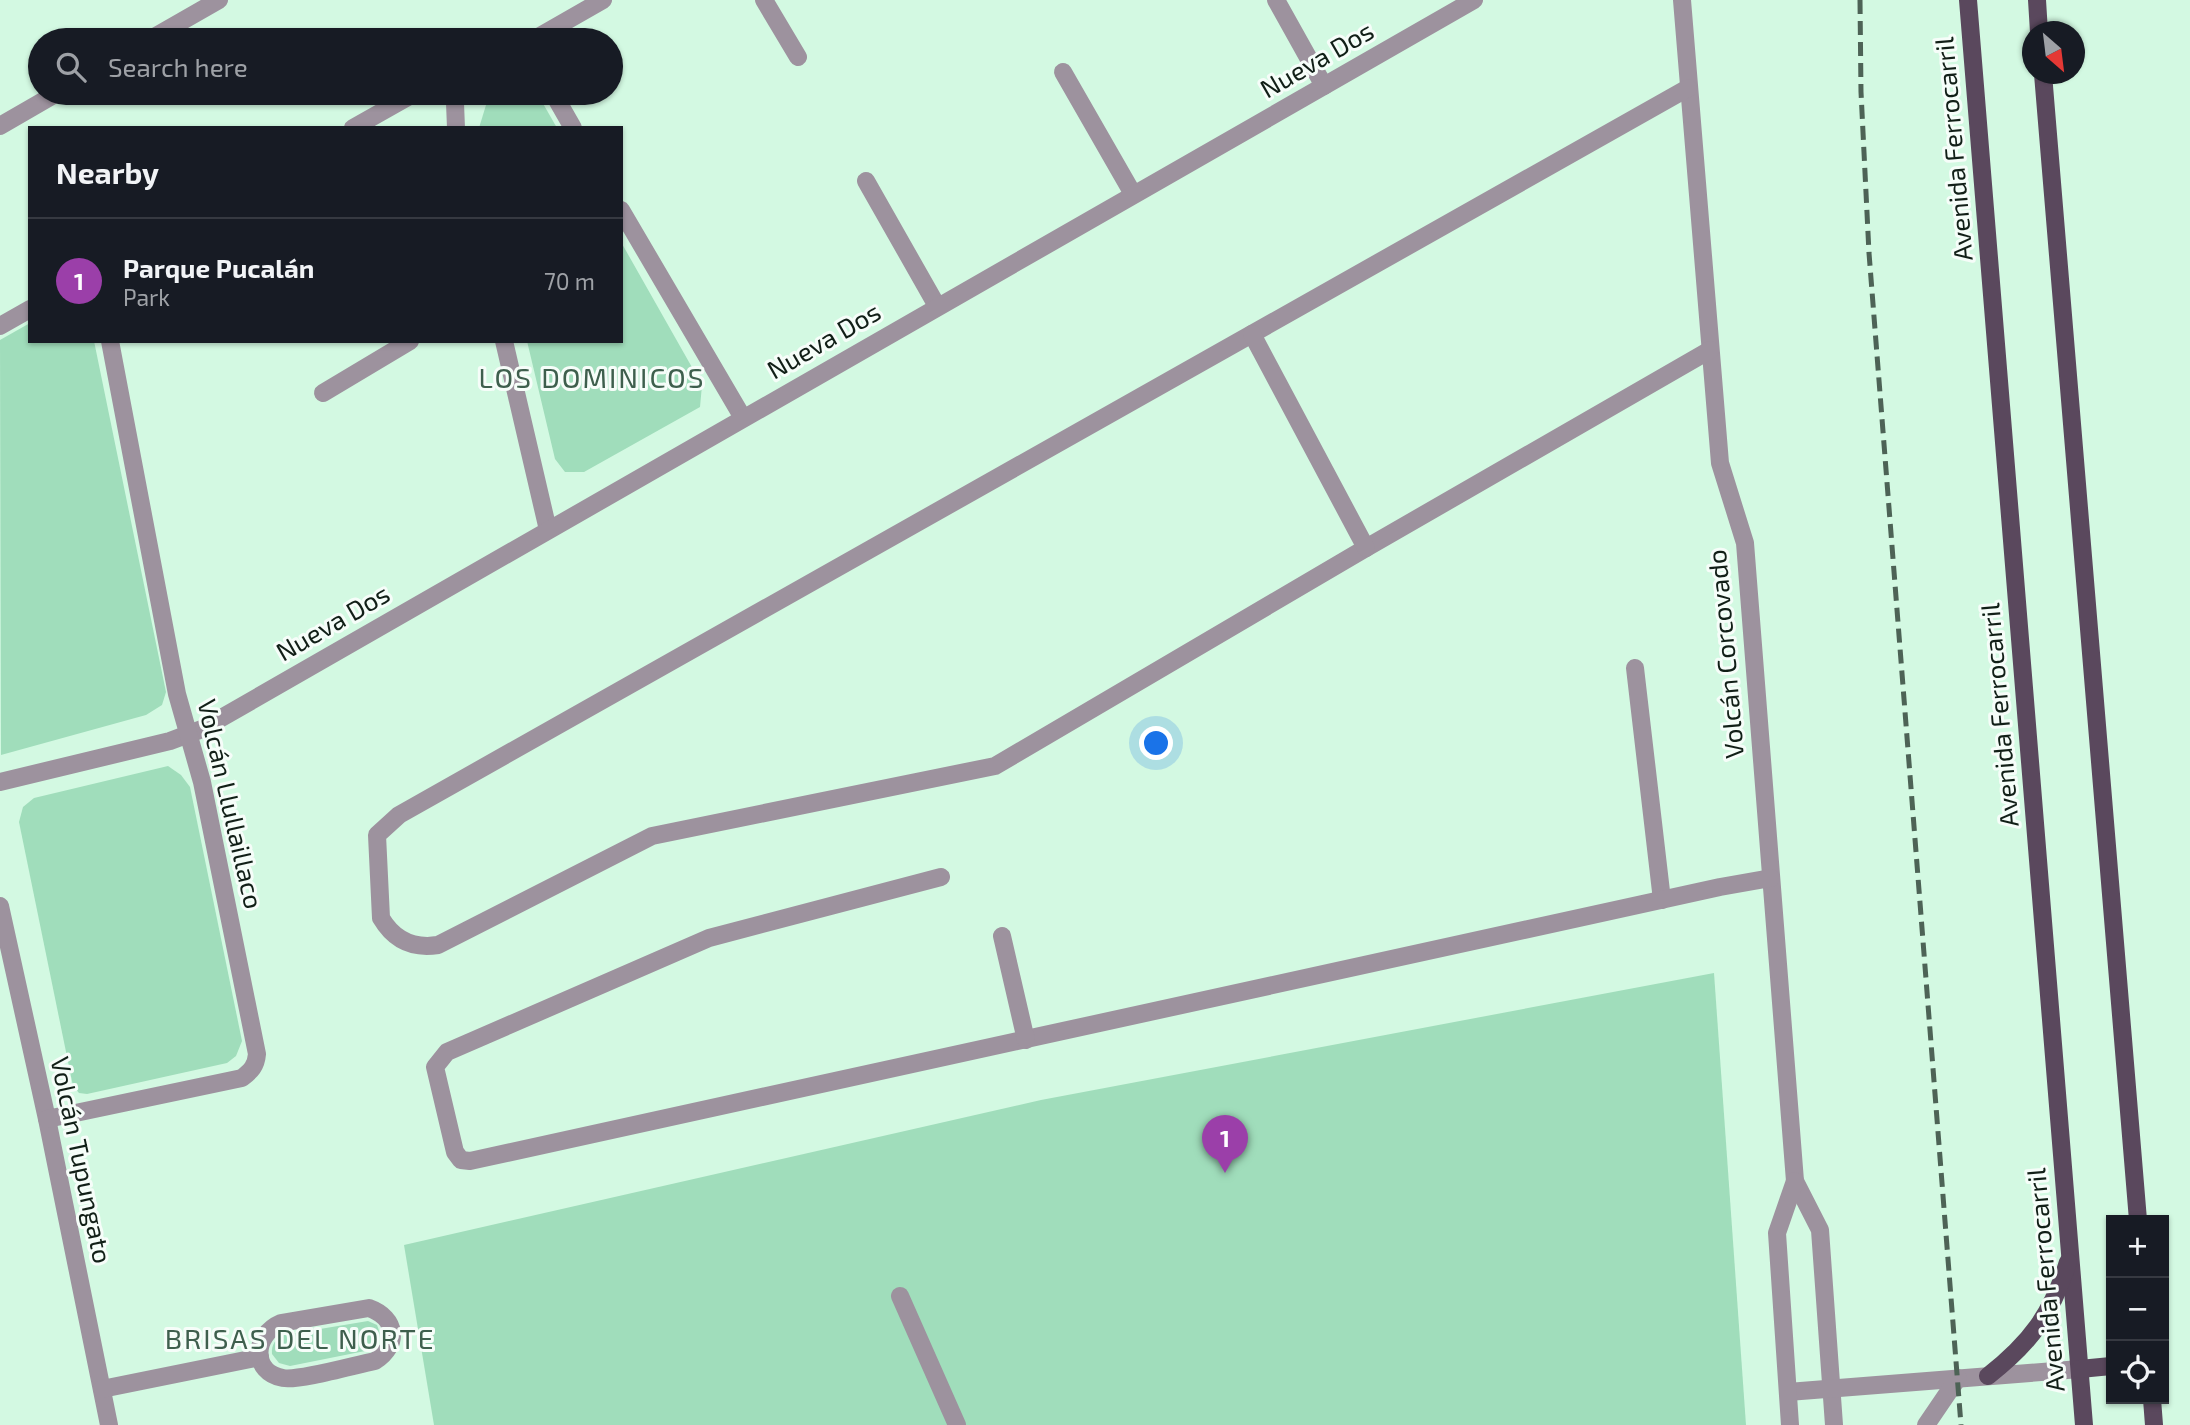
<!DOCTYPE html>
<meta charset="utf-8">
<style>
body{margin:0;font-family:"Exo 2",sans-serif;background:#20242c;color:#f1f3f6}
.controls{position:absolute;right:21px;bottom:21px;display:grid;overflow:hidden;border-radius:0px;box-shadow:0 2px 5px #0004}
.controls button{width:63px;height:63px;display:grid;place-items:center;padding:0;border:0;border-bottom:2px solid #363941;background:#171b24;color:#f1f3f6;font:35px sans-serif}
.compass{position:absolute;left:2022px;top:21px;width:63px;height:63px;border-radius:50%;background:#171b24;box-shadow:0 2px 5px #0004;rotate:152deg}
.you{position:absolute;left:1157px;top:744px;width:24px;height:24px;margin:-18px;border:5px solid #fff;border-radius:50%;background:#1a73e8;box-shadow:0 0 0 10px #1a73e833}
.badge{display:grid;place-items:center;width:46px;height:46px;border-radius:50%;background:#9b3fa9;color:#fff;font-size:23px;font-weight:700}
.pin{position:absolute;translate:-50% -58px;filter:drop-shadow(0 2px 4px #0008)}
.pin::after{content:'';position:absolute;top:37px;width:24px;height:21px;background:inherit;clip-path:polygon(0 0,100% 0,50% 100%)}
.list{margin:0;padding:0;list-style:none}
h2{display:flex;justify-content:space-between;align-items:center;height:91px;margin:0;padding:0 28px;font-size:30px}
h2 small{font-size:23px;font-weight:400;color:#9ea1a6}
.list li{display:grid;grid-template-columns:46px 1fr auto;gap:21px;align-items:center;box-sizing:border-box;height:126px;padding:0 28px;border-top:2px solid #363941}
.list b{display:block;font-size:26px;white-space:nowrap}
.list p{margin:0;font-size:23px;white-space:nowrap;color:#9ea1a6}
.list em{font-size:23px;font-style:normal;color:#9ea1a6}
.icon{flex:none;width:38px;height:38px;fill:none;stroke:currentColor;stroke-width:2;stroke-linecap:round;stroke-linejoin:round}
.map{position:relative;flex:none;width:2190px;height:1425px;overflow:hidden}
.search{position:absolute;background:#171b24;box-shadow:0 2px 5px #0004;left:28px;top:28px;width:595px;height:77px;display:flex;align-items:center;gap:18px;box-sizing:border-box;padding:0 24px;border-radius:38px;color:#9ea1a6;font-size:26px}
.panel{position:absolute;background:#171b24;box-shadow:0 2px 5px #0004;left:28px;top:126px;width:595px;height:217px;border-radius:0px}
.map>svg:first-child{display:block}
</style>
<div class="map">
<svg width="2190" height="1425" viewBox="0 0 2190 1425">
<rect width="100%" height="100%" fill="#d3f9e2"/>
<g fill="#a0ddbb">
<path d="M498,93H537L557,128H479L486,105Z"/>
<path d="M621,242L702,385L700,407L584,472H565L555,459L527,341H621Z"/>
<path d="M30,323V341H94L166,692L162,705L146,715L1,755L0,340Z"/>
<path d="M168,766L181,775L190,787L242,1041L236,1056L227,1063L87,1094L79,1093L73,1086L19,822L23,807L34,798Z"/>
<path d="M1714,973L1746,1425H434L404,1245L1041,1100Z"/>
<path d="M368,1321L377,1325C382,1336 379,1343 370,1350L290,1366L279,1363L272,1354C271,1344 276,1339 284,1335Z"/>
</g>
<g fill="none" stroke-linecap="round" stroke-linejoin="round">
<g stroke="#9d929e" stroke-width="18">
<path d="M764,0L798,57"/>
<path d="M1276,0L1324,86"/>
<path d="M1682,0L1720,463L1745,543L1795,1181L1820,1230L1834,1425"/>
<path d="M149,40L219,0"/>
<path d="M533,40L603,0"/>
<path d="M1063,72L1133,194"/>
<path d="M1688,88L399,815L377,835L381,918C394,940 413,949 438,945L652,836L995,766L1366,548L1710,350"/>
<path d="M553,93L573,128"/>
<path d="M0,126L57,93"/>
<path d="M353,128L415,93"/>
<path d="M456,128L455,103L458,93"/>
<path d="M866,181L937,306"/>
<path d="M621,210L743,418"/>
<path d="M0,326L30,309"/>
<path d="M1252,334L1366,548"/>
<path d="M504,341L548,530"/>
<path d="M323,393L410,341"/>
<path d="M1635,668L1662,900"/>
<path d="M0,782L170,741L202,729L1474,0"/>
<path d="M941,877L709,938L447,1052L435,1067L455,1152L461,1160L470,1161L1720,887L1771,878"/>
<path d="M0,906L47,1119L109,1425"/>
<path d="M1002,936L1026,1040"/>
<path d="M47,1119L242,1078C251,1071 256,1066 257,1054L202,782L177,694L110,341"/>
<path d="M900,1296L957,1425"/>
<path d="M369,1308C397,1318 400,1345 375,1361C355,1365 299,1381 283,1378C251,1372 253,1335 281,1323Z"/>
<path d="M102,1389L260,1357"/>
<path d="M1788,1392L2080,1369"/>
<path d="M1790,1425L1777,1233L1795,1181"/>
<path d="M1926,1425L1958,1378"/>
</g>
<g stroke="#5a485d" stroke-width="18">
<path d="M1968,0L2084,1425"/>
<path d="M2037,0L2039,32"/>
<path d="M2043,74L2138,1220"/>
<path d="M2080,1369L2111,1366"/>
<path d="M1988,1376C2030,1343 2052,1314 2068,1262"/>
<path d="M2152,1399L2154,1425"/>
</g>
<path stroke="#4d6356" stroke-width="5" stroke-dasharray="14 7" stroke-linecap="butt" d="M1860,0L1861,92L1869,253L1961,1425"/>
</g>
<g text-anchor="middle" stroke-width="6" stroke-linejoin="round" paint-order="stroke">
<g font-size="26" fill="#111f17" stroke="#f6fdf9">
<text transform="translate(1317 60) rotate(-30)" y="9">Nueva Dos</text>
<text transform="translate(1954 149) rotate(-95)" y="9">Avenida Ferrocarril</text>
<text transform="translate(824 341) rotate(-30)" y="9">Nueva Dos</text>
<text transform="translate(333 623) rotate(-30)" y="9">Nueva Dos</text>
<text transform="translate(1726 654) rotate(-95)" y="9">Volcán Corcovado</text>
<text transform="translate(2000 715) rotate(-95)" y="9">Avenida Ferrocarril</text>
<text transform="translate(230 804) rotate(77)" y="9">Volcán Llullaillaco</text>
<text transform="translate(81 1160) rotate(78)" y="9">Volcán Tupungato</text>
<text transform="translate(2046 1280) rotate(-95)" y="9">Avenida Ferrocarril</text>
</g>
<g font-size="28" letter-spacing="2" fill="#3e5f4d" stroke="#f6fdf9">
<text x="592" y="388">LOS DOMINICOS</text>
<text x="300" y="1349">BRISAS DEL NORTE</text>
</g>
</g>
</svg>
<div class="controls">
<button>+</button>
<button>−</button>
<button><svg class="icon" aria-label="locate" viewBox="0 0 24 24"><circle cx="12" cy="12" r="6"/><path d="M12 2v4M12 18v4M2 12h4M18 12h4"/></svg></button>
</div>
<svg class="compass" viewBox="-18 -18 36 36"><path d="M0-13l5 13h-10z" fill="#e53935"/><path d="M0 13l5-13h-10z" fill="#9ea1a6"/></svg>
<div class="you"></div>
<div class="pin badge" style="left:1225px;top:1173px">1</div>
<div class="search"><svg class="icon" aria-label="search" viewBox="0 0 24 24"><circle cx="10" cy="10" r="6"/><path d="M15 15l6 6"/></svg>Search here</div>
<section class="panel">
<h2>Nearby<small></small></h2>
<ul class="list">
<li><span class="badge">1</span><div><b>Parque Pucalán</b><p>Park</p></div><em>70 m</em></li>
</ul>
</section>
</div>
